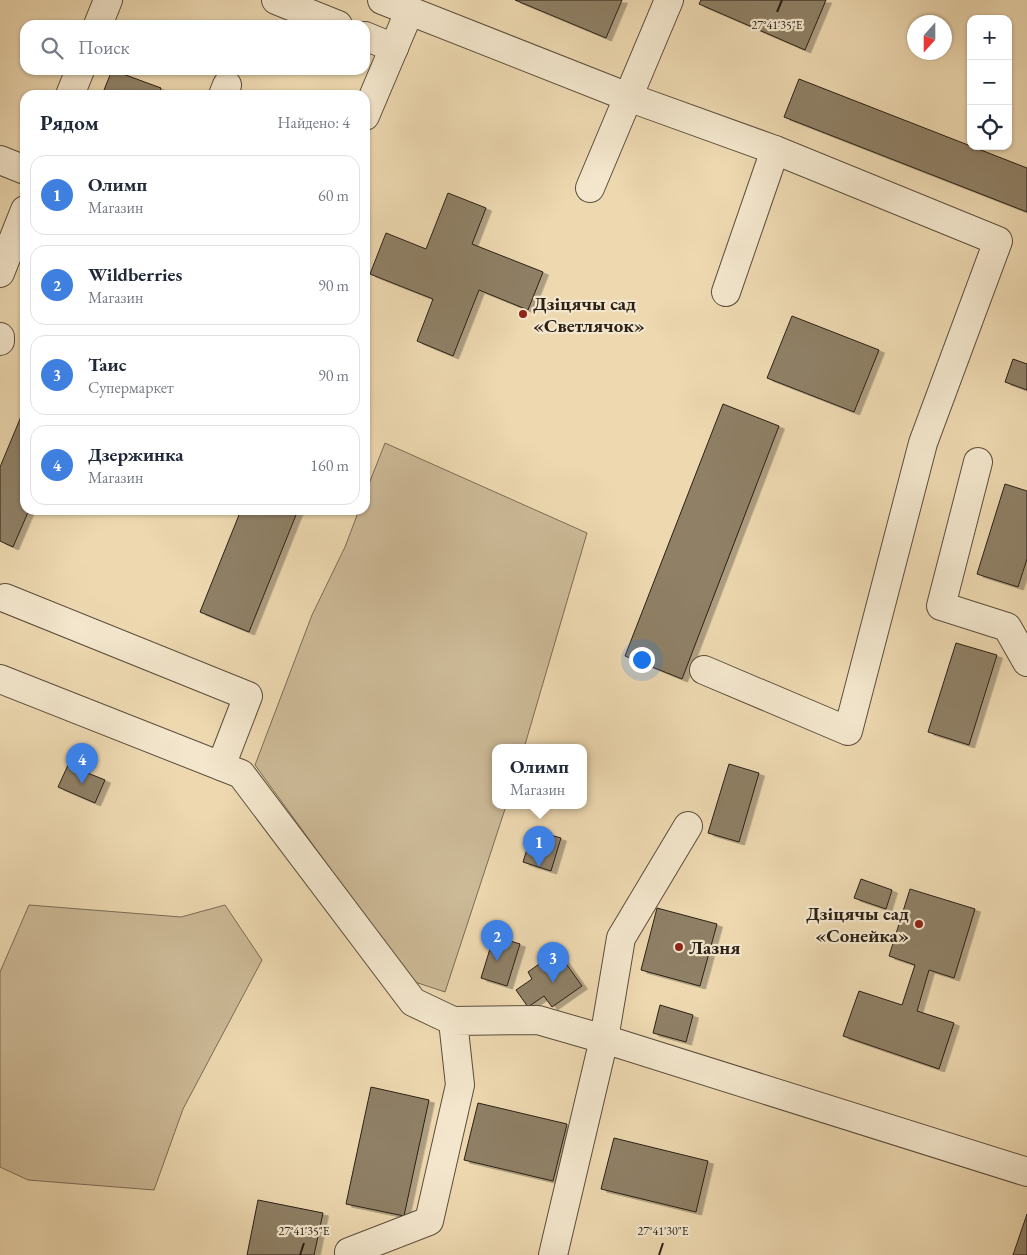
<!DOCTYPE html>
<html lang="ru">
<meta charset="utf-8">
<style>
body{margin:0;font-family:"EB Garamond",serif;background:#f2f2f3;color:#1f2937}
.controls{position:absolute;right:15px;top:15px;display:grid;overflow:hidden;border-radius:10px;box-shadow:0 1px 4px #0004}
.controls button{width:45px;height:45px;display:grid;place-items:center;padding:0;border:0;border-bottom:1px solid #e0e1e3;background:#fff;color:#1f2937;font:25px sans-serif}
.compass{position:absolute;left:907px;top:15px;width:45px;height:45px;border-radius:50%;background:#fff;box-shadow:0 1px 4px #0004;rotate:201deg}
.you{position:absolute;left:641px;top:659px;width:18px;height:18px;margin:-12px;border:4px solid #fff;border-radius:50%;background:#1a73e8;box-shadow:0 0 0 8px #1a73e833}
.badge{display:grid;place-items:center;width:32px;height:32px;border-radius:50%;background:#8f2418;color:#fff;font-size:16px;font-weight:700}
.pin{position:absolute;translate:-50% -41px;filter:drop-shadow(0 1px 2px #0008)}
.pin::after{content:'';position:absolute;top:26px;width:18px;height:15px;background:inherit;clip-path:polygon(0 0,100% 0,50% 100%)}
.popup{position:absolute;left:492px;top:744px;width:95px;height:65px;box-sizing:border-box;display:grid;place-content:center;border-radius:10px;background:#fff;filter:drop-shadow(0 1px 4px #0005);font-size:16px;white-space:nowrap;color:#747a83}
.popup b{font-size:19px;color:#1f2937}
.popup::after{content:'';position:absolute;left:50%;top:100%;margin-left:-10px;border:10px solid transparent;border-top-color:#fff}
.list{margin:0;padding:0;list-style:none}
h2{display:flex;justify-content:space-between;align-items:center;height:65px;margin:0;padding:0 20px;font-size:21px}
h2 small{font-size:16px;font-weight:400;color:#747a83}
.list li{display:grid;grid-template-columns:32px 1fr auto;gap:15px;align-items:center;box-sizing:border-box;height:80px;margin:0 10px 10px;padding:0 10px;border:1px solid #e0e1e3;border-radius:15px}
.list b{display:block;font-size:19px;white-space:nowrap}
.list p{margin:0;font-size:16px;white-space:nowrap;color:#747a83}
.list em{font-size:16px;font-style:normal;color:#747a83}
.icon{flex:none;width:28px;height:28px;fill:none;stroke:currentColor;stroke-width:2;stroke-linecap:round;stroke-linejoin:round}
.map{position:relative;flex:none;width:1027px;height:1255px;overflow:hidden}
.search{position:absolute;background:#fff;box-shadow:0 1px 4px #0004;left:20px;top:20px;width:350px;height:55px;display:flex;align-items:center;gap:12px;box-sizing:border-box;padding:0 18px;border-radius:15px;color:#747a83;font-size:19px}
.panel{position:absolute;background:#fff;box-shadow:0 1px 4px #0004;left:20px;top:90px;width:350px;height:425px;border-radius:15px}
.map>svg:first-child{display:block}
</style>
<div class="map">
<svg width="1027" height="1255" viewBox="0 0 1027 1255">
<defs>
<filter id="shadow"><feDropShadow dx="5.5" dy="3" stdDeviation="0" flood-color="#0004"/></filter>
</defs>
<rect width="100%" height="100%" fill="#edd8b0"/>
<filter id="stains"><feTurbulence type="fractalNoise" baseFrequency=".004" numOctaves="4"/><feColorMatrix values="0 0 0 0 .2 0 0 0 0 .09 0 0 0 0 .02 0 0 0 .5 -.17"/></filter>
<radialGradient id="worn" r=".72"><stop offset=".6" stop-color="#630" stop-opacity="0"/><stop offset="1" stop-color="#630" stop-opacity=".3"/></radialGradient>
<g fill="#ccb996" stroke="#7b6c56">
<path d="M385,443L587,533L524,748H495V806H506L445,992L412,981L255,765L312,615L345,547L359,510H365V494Z"/>
<path d="M29,905L181,917L225,905L262,960L183,1109L154,1190L28,1180L0,1167V972Z"/>
</g>
<g fill="#8f8066" stroke="#2a2016" filter="url(#shadow)">
<path d="M515,0H622L606,38Z"/>
<path d="M701,0H826L805,50L699,4Z"/>
<path d="M112,70L161,88L158,95H102Z"/>
<path d="M799,79L1027,168V212L784,117Z"/>
<path d="M448,193L486,208L472,244L543,272L528,310L479,290L453,356L417,341L433,299L370,274L386,233L426,249Z"/>
<path d="M792,316L879,350L854,412L767,378Z"/>
<path d="M1013,359L1027,364V390L1005,382Z"/>
<path d="M723,404L779,426L682,679L625,656Z"/>
<path d="M25,407V510H29L13,547L0,541V467Z"/>
<path d="M1005,484L1027,491V559L1018,587L977,574Z"/>
<path d="M241,510H298L249,632L200,612Z"/>
<path d="M956,643L997,655L969,745L928,732Z"/>
<path d="M729,764L759,773L739,842L708,833Z"/>
<path d="M68,765L105,780L95,803L58,787Z"/>
<path d="M533,830L561,838L551,871L523,862Z"/>
<path d="M861,879L892,890L886,909L854,898Z"/>
<path d="M910,889L975,909L954,978L929,970L917,1011L954,1023L939,1069L843,1036L859,991L902,1005L915,965L889,956Z"/>
<path d="M657,908L717,924L700,986L641,970Z"/>
<path d="M494,936L520,944L507,986L481,978Z"/>
<path d="M557,951L582,986L552,1007L544,996L528,1007L516,990L532,979L528,972Z"/>
<path d="M660,1005L693,1015L686,1042L653,1033Z"/>
<path d="M371,1087L429,1100L404,1216L346,1204Z"/>
<path d="M478,1103L567,1124L553,1181L464,1160Z"/>
<path d="M614,1138L708,1161L696,1212L601,1189Z"/>
<path d="M258,1200L323,1213L314,1255H247Z"/>
<path d="M1027,1214V1255H1013Z"/>
</g>
<g fill="none" stroke-linecap="round" stroke-linejoin="round">
<g stroke="#5b4e3c" stroke-width="30">
<g id="minor">
<path d="M276,0L338,25"/>
<path d="M382,0L628,97L775,150L998,241L923,443L848,731L704,670"/>
<path d="M98,25L108,0"/>
<path d="M365,36L394,48"/>
<path d="M70,95L80,70"/>
<path d="M223,95L227,85"/>
<path d="M365,116L409,12"/>
<path d="M0,160L25,170"/>
<path d="M590,188L669,0"/>
<path d="M0,273L25,210"/>
<path d="M726,292L775,150"/>
<path d="M0,337V341"/>
<path d="M978,462L941,606L1007,627L1027,662"/>
<path d="M5,598L248,696L221,766"/>
<path d="M0,679L241,774L413,1002L453,1021"/>
<path d="M349,1252L429,1221L460,1085L453,1021L538,1020L604,1039L621,938L688,826"/>
<path d="M553,1255L604,1039L1027,1172"/>
</g>
</g>
<use href="#minor" stroke="#f3e6cc" stroke-width="28"/>
</g>
<path fill="none" stroke="#2a2016" stroke-width="2" d="M777,12L782,0M300,1255L304,1243M659,1255L663,1243"/>
<g fill="#8f2418" stroke="#f3e6cc" stroke-width="2">
<circle cx="523" cy="314" r="5"/>
<circle cx="919" cy="924" r="5"/>
<circle cx="679" cy="947" r="5"/>
</g>
<g text-anchor="middle" stroke-width="4.5" stroke-linejoin="round" paint-order="stroke">
<g font-size="19" font-weight="bold" fill="#2a2016" stroke="#f3e6cc" text-anchor="start">
<text x="533" y="310">Дзіцячы сад<tspan x="533" dy="22">«Светлячок»</tspan></text>
<text x="909" y="920" text-anchor="end">Дзіцячы сад<tspan x="909" dy="22">«Сонейка»</tspan></text>
<text x="689" y="954">Лазня</text>
</g>
</g>
<g font-size="12" text-anchor="middle" fill="#2a2016" stroke="#f3e6cc" stroke-width="4.5" stroke-linejoin="round" paint-order="stroke">
<text x="777" y="29">27°41'35"E</text>
<text x="304" y="1235">27°41'35"E</text>
<text x="663" y="1235">27°41'30"E</text>
</g>
<rect width="100%" height="100%" filter="url(#stains)"/>
<rect width="100%" height="100%" fill="url(#worn)"/>
</svg>
<div class="controls">
<button>+</button>
<button>−</button>
<button><svg class="icon" aria-label="locate" viewBox="0 0 24 24"><circle cx="12" cy="12" r="6"/><path d="M12 2v4M12 18v4M2 12h4M18 12h4"/></svg></button>
</div>
<svg class="compass" viewBox="-18 -18 36 36"><path d="M0-13l5 13h-10z" fill="#e53935"/><path d="M0 13l5-13h-10z" fill="#747a83"/></svg>
<div class="you"></div>
<div class="pin badge" style="left:539px;top:867px;background:#3f7fe0">1</div>
<div class="popup"><b>Олимп</b>Магазин</div>
<div class="pin badge" style="left:497px;top:961px;background:#3f7fe0">2</div>
<div class="pin badge" style="left:553px;top:983px;background:#3f7fe0">3</div>
<div class="pin badge" style="left:82px;top:784px;background:#3f7fe0">4</div>
<div class="search"><svg class="icon" aria-label="search" viewBox="0 0 24 24"><circle cx="10" cy="10" r="6"/><path d="M15 15l6 6"/></svg>Поиск</div>
<section class="panel">
<h2>Рядом<small>Найдено: 4</small></h2>
<ul class="list">
<li><span class="badge" style="background:#3f7fe0">1</span><div><b>Олимп</b><p>Магазин</p></div><em>60 m</em></li>
<li><span class="badge" style="background:#3f7fe0">2</span><div><b>Wildberries</b><p>Магазин</p></div><em>90 m</em></li>
<li><span class="badge" style="background:#3f7fe0">3</span><div><b>Таис</b><p>Супермаркет</p></div><em>90 m</em></li>
<li><span class="badge" style="background:#3f7fe0">4</span><div><b>Дзержинка</b><p>Магазин</p></div><em>160 m</em></li>
</ul>
</section>
</div>
